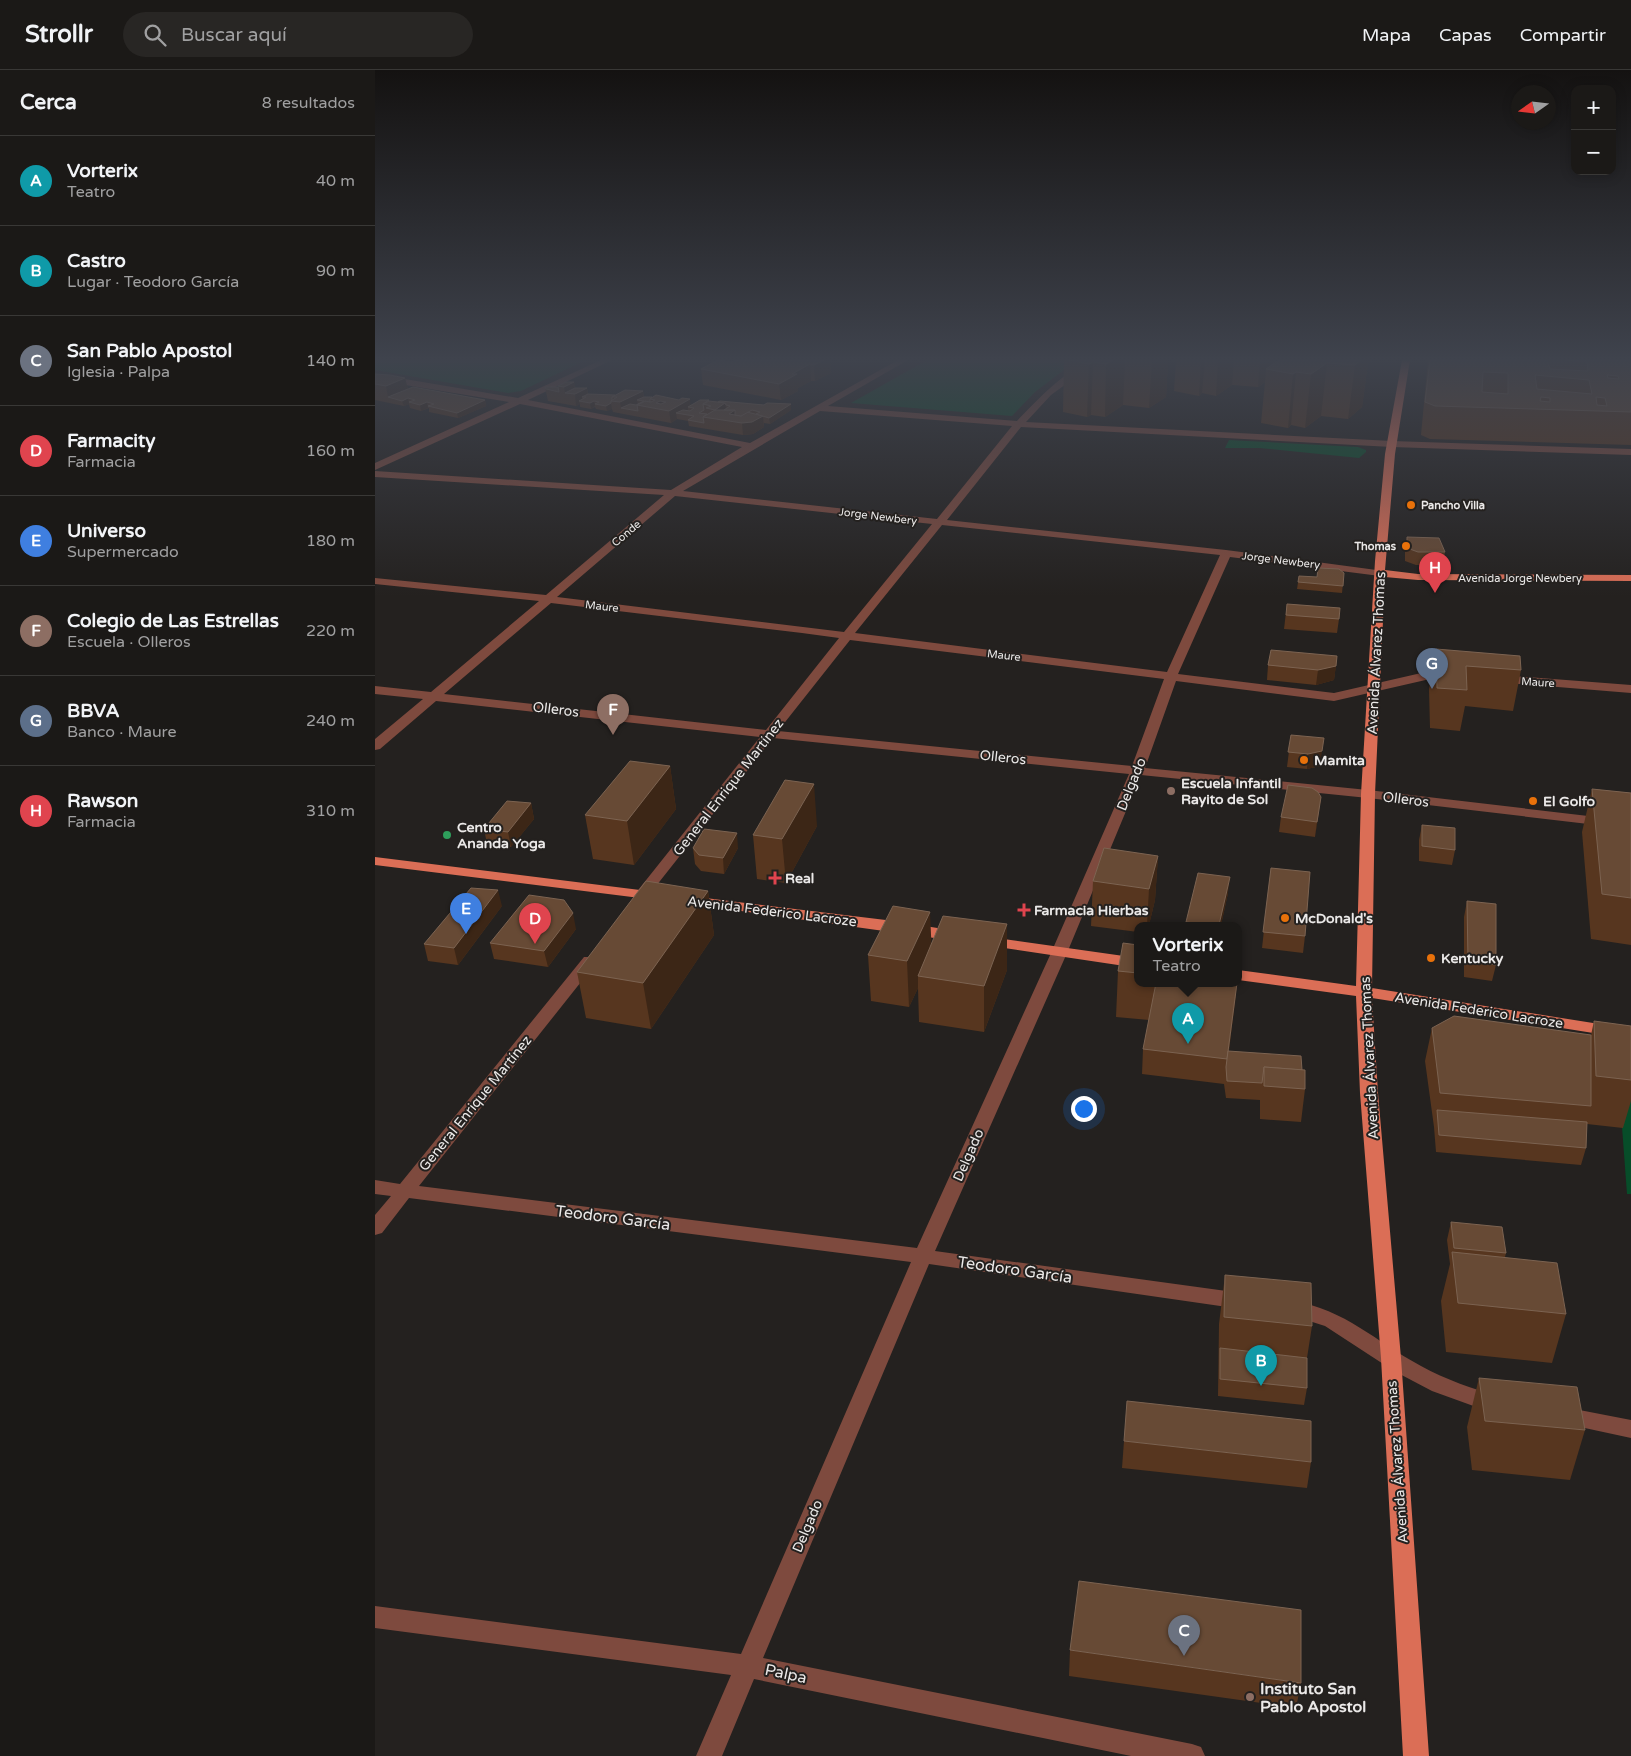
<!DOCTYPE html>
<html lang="es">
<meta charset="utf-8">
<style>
body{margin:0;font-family:"Varela Round",sans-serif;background:#282624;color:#f1f3f6}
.controls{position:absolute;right:15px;top:15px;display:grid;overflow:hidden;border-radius:10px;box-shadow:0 2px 12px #0003}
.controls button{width:45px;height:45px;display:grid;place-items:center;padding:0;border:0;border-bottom:1px solid #393836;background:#1b1917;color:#f1f3f6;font:25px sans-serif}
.compass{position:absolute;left:1136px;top:15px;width:45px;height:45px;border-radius:50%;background:#1b1917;box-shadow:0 2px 12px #0003;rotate:256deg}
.you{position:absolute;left:708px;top:1038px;width:18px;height:18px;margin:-12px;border:4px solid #fff;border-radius:50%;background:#1a73e8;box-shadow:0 0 0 8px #1a73e833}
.badge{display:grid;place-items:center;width:32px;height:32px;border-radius:50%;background:#f890cb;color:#fff;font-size:16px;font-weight:700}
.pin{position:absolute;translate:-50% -41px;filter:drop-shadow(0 1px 2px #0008)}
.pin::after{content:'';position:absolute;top:26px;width:18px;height:15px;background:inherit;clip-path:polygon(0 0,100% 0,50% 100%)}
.popup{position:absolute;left:759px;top:852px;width:108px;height:65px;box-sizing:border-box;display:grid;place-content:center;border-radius:10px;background:#1b1917;filter:drop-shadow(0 1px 4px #0005);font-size:16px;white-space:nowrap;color:#a0a0a1}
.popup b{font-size:19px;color:#f1f3f6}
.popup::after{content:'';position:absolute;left:50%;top:100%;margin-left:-10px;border:10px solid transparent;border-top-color:#1b1917}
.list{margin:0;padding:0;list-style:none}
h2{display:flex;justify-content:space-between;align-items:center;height:65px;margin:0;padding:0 20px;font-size:21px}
h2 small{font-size:16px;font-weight:400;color:#a0a0a1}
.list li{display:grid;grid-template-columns:32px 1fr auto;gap:15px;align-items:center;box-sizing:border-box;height:90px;padding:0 20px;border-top:1px solid #393836}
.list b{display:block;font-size:19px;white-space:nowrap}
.list p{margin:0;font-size:16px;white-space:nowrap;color:#a0a0a1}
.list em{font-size:16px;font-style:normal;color:#a0a0a1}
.icon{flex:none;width:28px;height:28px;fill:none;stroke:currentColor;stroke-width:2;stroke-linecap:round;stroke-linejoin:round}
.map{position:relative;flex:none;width:1256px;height:1686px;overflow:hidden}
header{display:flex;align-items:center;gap:30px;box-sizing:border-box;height:70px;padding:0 25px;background:#1b1917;border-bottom:1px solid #393836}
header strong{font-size:24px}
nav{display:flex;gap:28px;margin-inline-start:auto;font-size:18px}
.search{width:350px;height:45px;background:#282624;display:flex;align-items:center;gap:12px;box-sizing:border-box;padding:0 18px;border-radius:28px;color:#a0a0a1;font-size:19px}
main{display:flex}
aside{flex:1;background:#1b1917}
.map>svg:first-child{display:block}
</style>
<header>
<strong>Strollr</strong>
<div class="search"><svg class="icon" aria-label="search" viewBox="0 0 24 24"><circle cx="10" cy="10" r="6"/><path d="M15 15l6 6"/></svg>Buscar aquí</div>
<nav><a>Mapa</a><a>Capas</a><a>Compartir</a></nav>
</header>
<main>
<aside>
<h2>Cerca<small>8 resultados</small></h2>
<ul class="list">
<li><span class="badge" style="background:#0f9aa8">A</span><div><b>Vorterix</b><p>Teatro</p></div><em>40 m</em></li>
<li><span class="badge" style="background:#0f9aa8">B</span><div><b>Castro</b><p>Lugar · Teodoro García</p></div><em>90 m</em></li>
<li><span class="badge" style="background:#6b7280">C</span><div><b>San Pablo Apostol</b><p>Iglesia · Palpa</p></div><em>140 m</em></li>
<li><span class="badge" style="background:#e0444e">D</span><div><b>Farmacity</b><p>Farmacia</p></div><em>160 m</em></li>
<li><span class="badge" style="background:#3f7fe0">E</span><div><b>Universo</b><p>Supermercado</p></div><em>180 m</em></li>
<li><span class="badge" style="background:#8d6e63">F</span><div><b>Colegio de Las Estrellas</b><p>Escuela · Olleros</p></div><em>220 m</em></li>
<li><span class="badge" style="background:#5c6f8a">G</span><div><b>BBVA</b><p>Banco · Maure</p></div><em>240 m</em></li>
<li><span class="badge" style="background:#e0444e">H</span><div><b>Rawson</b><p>Farmacia</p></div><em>310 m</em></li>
</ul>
</aside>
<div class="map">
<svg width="1256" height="1686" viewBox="0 0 1256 1686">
<rect width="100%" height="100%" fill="#24211f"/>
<g fill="#074d29">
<path d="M0,290H211L146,321L133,323L0,300Z"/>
<path d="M552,290H702L660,322L637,346L476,333Z"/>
<path d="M854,370L983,377L991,380V382L984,388L885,378H850Z"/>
<path d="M1243,1003L1256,1005V1124H1252Z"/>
</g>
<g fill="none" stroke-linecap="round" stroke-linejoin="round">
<g fill="#7e4a3e" fill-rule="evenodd">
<path d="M226,290H237L153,330L375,373L523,290H533L453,336L642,351C659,333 699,290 724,290L676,325L651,352L1017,371L1256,379V385L1017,377L646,357L572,450L851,480L1009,501L1010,503L1009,505L1005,506L855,487L803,604L959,623L1055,601L1075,602L1081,606L1075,610L1055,609L959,631L801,611L770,698L993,720L1256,751V759L993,728L766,705L692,883L560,1181L866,1223L873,1226L876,1231L873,1236L866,1239L554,1194L388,1588L817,1674L826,1677L830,1686H756L379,1609L347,1686H321L356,1605L0,1558V1536L366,1584L536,1192L34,1128L7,1163L0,1165V1145L16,1126L0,1124V1110L25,1114L209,887H221L223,890L221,893L44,1116L542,1178L676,883L754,704L398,668L270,830H260L258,827L260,824L385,667L61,631L5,679L0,680V669L48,629L0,624V616L56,622L164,531L0,514V508L171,525L289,425L0,407V401L296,420L367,377L145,334L0,400V393L134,332L0,310V304L143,328ZM445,341L637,356L562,449L308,421ZM300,426L557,454L469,562L182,527ZM567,455L845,485L792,602L480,563ZM176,533L427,563L464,568L391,660L69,624ZM475,570L789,609L757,696L403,661Z"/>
<path d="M1125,605L1256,615V623L1121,612L1119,609Z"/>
<path d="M916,1230C973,1241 998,1270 1046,1296C1071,1310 1097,1318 1124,1327L1127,1333L1124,1339L1117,1342L1104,1338L1057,1321L1019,1301L950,1256L909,1243L906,1238L909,1233Z"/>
<path d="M1189,1337L1256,1350V1368L1182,1352L1178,1346L1182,1340Z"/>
</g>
<g fill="#db6e56" fill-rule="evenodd">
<path d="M1027,290H1035L1020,384L1010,500L1043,504L1256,505V511L1043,510L1010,507L1000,724L997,918L1256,959V969L997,928L1003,1023L1026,1288L1054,1686H1028L1006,1288L985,1023L981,926L863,910V900L981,916L986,724L1000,491L1010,384Z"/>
<path d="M0,787L281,822L286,823L288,826L286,829L281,830L0,795Z"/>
<path d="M314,826L519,851L581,861L586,863L589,866L586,869L581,871L309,833L307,830L309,827Z"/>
<path d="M614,867L763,888V898L609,875L606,872L609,869Z"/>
</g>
</g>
<g fill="#57361f">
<path d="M456,290V303L440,311H436L423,318V321L406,330L328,315L326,299L357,292Z"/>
<path d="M689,290H793L791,327L774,338L748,335L730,347L716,345L712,347L688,342Z"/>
<path d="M794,290H899V294L904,290H997L993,293L987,337L973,349L946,346L930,358L916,355L913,358L886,353L890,312L883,317L857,315L841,326L827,323L824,326L799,321L801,291Z"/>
<path d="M1053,290H1256V375L1055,369L1046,365Z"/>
<path d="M0,304L30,308L33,319L110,330L111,336L83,348L54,342V338L46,341L35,338L34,334L29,336L0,330Z"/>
<path d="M199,312L200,318H212L213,324L240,325L268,321L269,327L316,335L334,331L389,335L416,334V340L395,354L389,353V357L378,364L368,365L314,356L313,351L302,349L296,353L238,342L237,339L232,341L221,339L220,337L216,339L205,337V334L201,336L173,331L170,317H183V316Z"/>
<path d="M1032,467L1070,482L1068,495H1041L1030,491V480Z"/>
<path d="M969,503L967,523L922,519L924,506L942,507Z"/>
<path d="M912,534L964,549L962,563L909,559Z"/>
<path d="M1061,579L1146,600L1138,641L1090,636L1085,661L1055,658L1054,619Z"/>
<path d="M962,586L959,610L941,615L892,610L893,595Z"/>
<path d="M916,665L945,696L932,699L912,697Z"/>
<path d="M295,696L301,739L259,795L218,789L210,745Z"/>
<path d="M1217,719L1256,723V875L1216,869L1207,762Z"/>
<path d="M946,727L940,767L904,762L906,747Z"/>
<path d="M156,733L159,749L136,777L112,774L109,759Z"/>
<path d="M1047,755L1080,780L1077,795L1044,791V770Z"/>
<path d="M442,756L411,813L382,809L378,765Z"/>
<path d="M318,778H363L349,804L326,801L320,794Z"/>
<path d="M783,786L780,830L774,855H763V862L716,856L718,811Z"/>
<path d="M896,798L930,866L928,883L887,878Z"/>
<path d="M333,821L339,865L276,959L211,948L202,902Z"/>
<path d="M853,823L846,855H811V852Z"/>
<path d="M1092,831L1121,895L1117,911L1089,907V847Z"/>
<path d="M127,836L83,895L53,891L49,874Z"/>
<path d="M201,859L173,897L119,889L115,873Z"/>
<path d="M556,874L632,900L609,962L544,952L543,918L534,937L496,931L493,885Z"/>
<path d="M763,875V913H862L854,981L927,1000L930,1019L926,1052L885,1049V1030L851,1028L849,1014L767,1004L768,979L774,950L741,947L743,901Z"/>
<path d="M1219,951L1256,956V1031L1248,1058L1212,1054L1211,1078L1206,1095L1061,1082L1059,1057L1050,991L1057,958L1216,965Z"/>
<path d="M1076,1152L1131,1183L1130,1187L1191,1244L1177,1293L1071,1282L1066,1231L1075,1194L1072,1170Z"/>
<path d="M850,1205L937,1256L932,1288V1318L929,1335L843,1326L844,1254Z"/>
<path d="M1104,1308L1210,1360L1195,1410L1097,1400L1092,1357Z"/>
<path d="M749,1371L936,1392L932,1418L747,1398Z"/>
<path d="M695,1580L926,1613L921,1638L694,1606Z"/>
</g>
<g fill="#3c2616">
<path d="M449,290H456V303L440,311L439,295Z"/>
<path d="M738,290H750L748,335L730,347L731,294Z"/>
<path d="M777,290H793L791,327L774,338Z"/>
<path d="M826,290H830L827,323L824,326Z"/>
<path d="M843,290H859L857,315L841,326Z"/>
<path d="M885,290H899L898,300L891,299L890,312L883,317Z"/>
<path d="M986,290H997L993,293L987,337L973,349L980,295Z"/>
<path d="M718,292L716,345L712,347L714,294Z"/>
<path d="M952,293L946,346L930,358L936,304Z"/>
<path d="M435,294L436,311L423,318V321L406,330L404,314L417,304Z"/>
<path d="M921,302L916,355L913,358L918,304Z"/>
<path d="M30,308L34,325L13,327L11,316Z"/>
<path d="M199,312L201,324L212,318L213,330L211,327H207L208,332L204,331L205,334L201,336L200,324L190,323L192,334L189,317Z"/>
<path d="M268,321L269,331L262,330L263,335L246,338L245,332Z"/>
<path d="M33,328L34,334L29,336L27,331Z"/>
<path d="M287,328L288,334L281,337L280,332Z"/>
<path d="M315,329L316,338L313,337V343H301L302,349L296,353L294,341Z"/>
<path d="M110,330L111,336L83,348L82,343Z"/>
<path d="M219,331L220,336L216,339L215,333Z"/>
<path d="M52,332L53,338L46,341L45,335Z"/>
<path d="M236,333L237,339L232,341L231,336Z"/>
<path d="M350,333L352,345L340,340Z"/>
<path d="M416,334V340L395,354L394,348Z"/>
<path d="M360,340L361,352L354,344Z"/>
<path d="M388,346L389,357L378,364L368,365L367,353Z"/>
<path d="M961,596L959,610L941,615L943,600Z"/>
<path d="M947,681L945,696L932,699L933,684Z"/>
<path d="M295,696L301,739L259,795L252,751Z"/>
<path d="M439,714L442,756L411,813L407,769Z"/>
<path d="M946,727L944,742L940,767L942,752Z"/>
<path d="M156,733L159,749L136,777L133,762Z"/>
<path d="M362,763L363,778L349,804L348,788Z"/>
<path d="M783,786L780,830L774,855H772L774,819Z"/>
<path d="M855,807L853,823L846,855H844Z"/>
<path d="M123,820L127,836L83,895L79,878Z"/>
<path d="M333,821L339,865L276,959L268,913Z"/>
<path d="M555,842L557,887L543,906V918L534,937L532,891Z"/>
<path d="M198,843L201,859L173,897L169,881Z"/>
<path d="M632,854V900L609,962V916Z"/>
<path d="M862,913L860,934L851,1000V997Z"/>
</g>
<g fill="#674a35" stroke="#7c6351" fill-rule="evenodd">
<path d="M343,290L357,292L361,290H449L439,295L435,294L417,304H422L404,314L326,299Z"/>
<path d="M694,290H738L731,294L718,292L714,294Z"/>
<path d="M904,290H924L935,291L936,290H986L980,295L952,293L936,304L921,302L918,304L891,299Z"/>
<path d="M1055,290H1172L1175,299L1213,301L1212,292L1191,290H1256V342L1060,336L1050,332ZM1108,302L1133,303V324L1107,322ZM1160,305L1214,310L1217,324L1162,319ZM1232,305L1243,306L1244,309L1233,308ZM1166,327L1175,328V332L1165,331ZM1221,327L1230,328L1232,336L1222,335Z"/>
<path d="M0,304L15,305L30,308L11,316L0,314Z"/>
<path d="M191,312H199L189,317L183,316Z"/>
<path d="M38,317L110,330L82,343L53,336L59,334L52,332L45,335L34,332L40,330L33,328L27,331L13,327Z"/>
<path d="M170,317H183L184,322L171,319Z"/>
<path d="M200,318H212L200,324L190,323Z"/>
<path d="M250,320L268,321L245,332L236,331L242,327H237Z"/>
<path d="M213,324L240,325L237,327V330L236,331V333L231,336L220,334L224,332L219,331L215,333L204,331L211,327H207Z"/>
<path d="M281,325L304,330L307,328L315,329L294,341L262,335L270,331L276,332L280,330L275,329ZM285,331L291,332L286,334L281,333Z"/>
<path d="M269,327H277L275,329V332L270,331L262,335L263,341L246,338L255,334L261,335L269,331L262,330Z"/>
<path d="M325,330H334L328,334H329H328L329,340L324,343L332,344L328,347L329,353L313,350L319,346L301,343L308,340L315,341L319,338L313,337Z"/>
<path d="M334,331L350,333L340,340H360L354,344L366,346L372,342L388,346L377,352L367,353L328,347L340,340L331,338L336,336L328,334Z"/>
<path d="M345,331L389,335L392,333L416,334L394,348L381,344L385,342L377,340L366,346L360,345V340H349L355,336L351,335L350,333L343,332Z"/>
<path d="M1032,467L1064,468L1070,482H1043L1032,478Z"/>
<path d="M943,498L964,499L969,503L968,516L923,512L924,506L942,507Z"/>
<path d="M912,534L965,538L964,549L911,545Z"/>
<path d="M1061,579L1145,586L1146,600L1091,596L1092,620L1062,618Z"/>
<path d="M896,580L962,586L961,596L943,600L893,595Z"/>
<path d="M916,665L949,668L947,681L933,684L913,682Z"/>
<path d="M255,691L295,696L252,751L210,745Z"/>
<path d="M410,710L439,714L407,769L378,765Z"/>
<path d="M913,715L937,718L943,722L946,727L942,752L906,747Z"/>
<path d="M1217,719L1256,723V828L1227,824Z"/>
<path d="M132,731L156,733L133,762L109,759Z"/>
<path d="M1047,755L1080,758V780L1047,776Z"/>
<path d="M329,759L362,763L348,788L324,785L318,778Z"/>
<path d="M729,778L783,786L774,819L718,811Z"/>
<path d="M896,798L935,802L930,866L888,862Z"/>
<path d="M823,803L855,807L844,855H838L811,852Z"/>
<path d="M271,811L333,821L268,913L202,902Z"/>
<path d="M96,818L123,820L79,878L49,874Z"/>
<path d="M154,825L189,830L198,843L169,881L115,873Z"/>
<path d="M1092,831L1121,834V895L1093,891Z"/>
<path d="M518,836L555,842L532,891L493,885Z"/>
<path d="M568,846L632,854L609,916L543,906Z"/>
<path d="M748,873L763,875V903L743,901Z"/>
<path d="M781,913H862L852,989L768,979Z"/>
<path d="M1079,946L1216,965V1036L1065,1023L1057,958Z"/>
<path d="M1219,951L1256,956V1010L1221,1006Z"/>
<path d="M853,981L926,986L927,1000L889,997L887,1013L852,1011L851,997Z"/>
<path d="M889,997L930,1000V1019L889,1016Z"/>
<path d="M1062,1040L1212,1052L1211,1078L1064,1065Z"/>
<path d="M1076,1152L1127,1157L1131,1183L1079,1178Z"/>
<path d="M1077,1182L1182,1193L1191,1244L1083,1233Z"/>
<path d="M850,1205L936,1213L937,1256L849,1247Z"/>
<path d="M845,1278L932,1288V1318L845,1309Z"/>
<path d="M1104,1308L1202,1317L1210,1360L1110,1351Z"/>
<path d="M752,1331L936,1351V1392L749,1371Z"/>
<path d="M704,1511L926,1540V1613L695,1580Z"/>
</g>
<linearGradient id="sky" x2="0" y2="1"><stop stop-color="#141211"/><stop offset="0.55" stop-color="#3f434d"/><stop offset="1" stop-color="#3f434d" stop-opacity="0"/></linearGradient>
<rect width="1256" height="526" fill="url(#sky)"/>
<g fill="#e8710a" stroke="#24211f" stroke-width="2">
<circle cx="1036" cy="435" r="5"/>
<circle cx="1031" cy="476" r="5"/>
<circle cx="929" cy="690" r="5"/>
<circle cx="1158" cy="731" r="5"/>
<circle cx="910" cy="848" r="5"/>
<circle cx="1056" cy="888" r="5"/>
</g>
<g fill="#8d6e63" stroke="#24211f" stroke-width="2">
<circle cx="796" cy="721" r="5"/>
<circle cx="875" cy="1627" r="5"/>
</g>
<circle fill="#2e9e5b" stroke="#24211f" stroke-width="2" cx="72" cy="765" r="5"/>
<g fill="#e0444e" stroke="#24211f" stroke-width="2">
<path d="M397.5 800.5h5v5h5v5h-5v5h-5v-5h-5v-5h5z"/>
<path d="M646.5 832.5h5v5h5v5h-5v5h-5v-5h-5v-5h5z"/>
</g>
<g text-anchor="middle" stroke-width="4" stroke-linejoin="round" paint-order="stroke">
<g font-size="11" font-weight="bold" fill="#ebe9e8" stroke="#24211f" text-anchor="start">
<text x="1046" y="439">Pancho Villa</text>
<text x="1021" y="480" text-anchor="end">Thomas</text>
</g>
<g font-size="11" fill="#ebe9e8" stroke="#24211f">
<text transform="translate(503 446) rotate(7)" y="4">Jorge Newbery</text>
<text transform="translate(251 463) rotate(-40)" y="4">Conde</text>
<text transform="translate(906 490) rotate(7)" y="4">Jorge Newbery</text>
<text x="1145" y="512">Avenida Jorge Newbery</text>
<text transform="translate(227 536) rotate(7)" y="4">Maure</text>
<text transform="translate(629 585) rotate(7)" y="4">Maure</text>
<text transform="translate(1163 612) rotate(4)" y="4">Maure</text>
</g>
<g font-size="14" fill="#ebe9e8" stroke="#24211f">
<text transform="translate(1001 583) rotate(-87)" y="5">Avenida Álvarez Thomas</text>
<text transform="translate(181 639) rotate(7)" y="5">Olleros</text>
<text transform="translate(628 687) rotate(6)" y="5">Olleros</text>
<text transform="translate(756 714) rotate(-68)" y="5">Delgado</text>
<text transform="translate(353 717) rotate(-52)" y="5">General Enrique Martínez</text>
<text transform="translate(1031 729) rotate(7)" y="5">Olleros</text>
<text transform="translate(397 841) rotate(7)" y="5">Avenida Federico Lacroze</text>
<text transform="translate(1104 940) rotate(9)" y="5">Avenida Federico Lacroze</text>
<text transform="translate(994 988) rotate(-93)" y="5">Avenida Álvarez Thomas</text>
<text transform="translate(100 1033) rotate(-51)" y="5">General Enrique Martínez</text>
<text transform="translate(593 1085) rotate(-66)" y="5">Delgado</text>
<text transform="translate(1022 1392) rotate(-94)" y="5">Avenida Álvarez Thomas</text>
<text transform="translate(432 1456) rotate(-67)" y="5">Delgado</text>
</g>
<g font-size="14" font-weight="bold" fill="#ebe9e8" stroke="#24211f" text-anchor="start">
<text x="939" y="695">Mamita</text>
<text x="806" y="718">Escuela Infantil<tspan x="806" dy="16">Rayito de Sol</tspan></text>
<text x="1168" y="736">El Golfo</text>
<text x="82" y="762">Centro<tspan x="82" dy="16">Ananda Yoga</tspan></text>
<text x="410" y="813">Real</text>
<text x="659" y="845">Farmacia Hierbas</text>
<text x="920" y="853">McDonald's</text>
<text x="1066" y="893">Kentucky</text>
</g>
<g font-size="16" fill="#ebe9e8" stroke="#24211f">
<text transform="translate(238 1147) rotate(7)" y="6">Teodoro García</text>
<text transform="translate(640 1199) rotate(8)" y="6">Teodoro García</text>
<text transform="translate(411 1603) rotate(12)" y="6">Palpa</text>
</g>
<g font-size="16" font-weight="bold" fill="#ebe9e8" stroke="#24211f" text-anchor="start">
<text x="885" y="1624">Instituto San<tspan x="885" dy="18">Pablo Apostol</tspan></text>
</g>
</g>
</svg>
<div class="controls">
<button>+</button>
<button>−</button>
</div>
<svg class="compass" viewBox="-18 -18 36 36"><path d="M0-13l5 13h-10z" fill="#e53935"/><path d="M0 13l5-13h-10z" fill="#a0a0a1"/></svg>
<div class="you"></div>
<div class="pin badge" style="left:813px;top:974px;background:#0f9aa8">A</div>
<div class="popup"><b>Vorterix</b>Teatro</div>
<div class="pin badge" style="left:886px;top:1316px;background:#0f9aa8">B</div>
<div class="pin badge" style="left:809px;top:1586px;background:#6b7280">C</div>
<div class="pin badge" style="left:160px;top:874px;background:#e0444e">D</div>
<div class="pin badge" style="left:91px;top:864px;background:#3f7fe0">E</div>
<div class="pin badge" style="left:238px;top:665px;background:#8d6e63">F</div>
<div class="pin badge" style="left:1057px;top:619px;background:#5c6f8a">G</div>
<div class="pin badge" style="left:1060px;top:523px;background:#e0444e">H</div>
</div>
</main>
